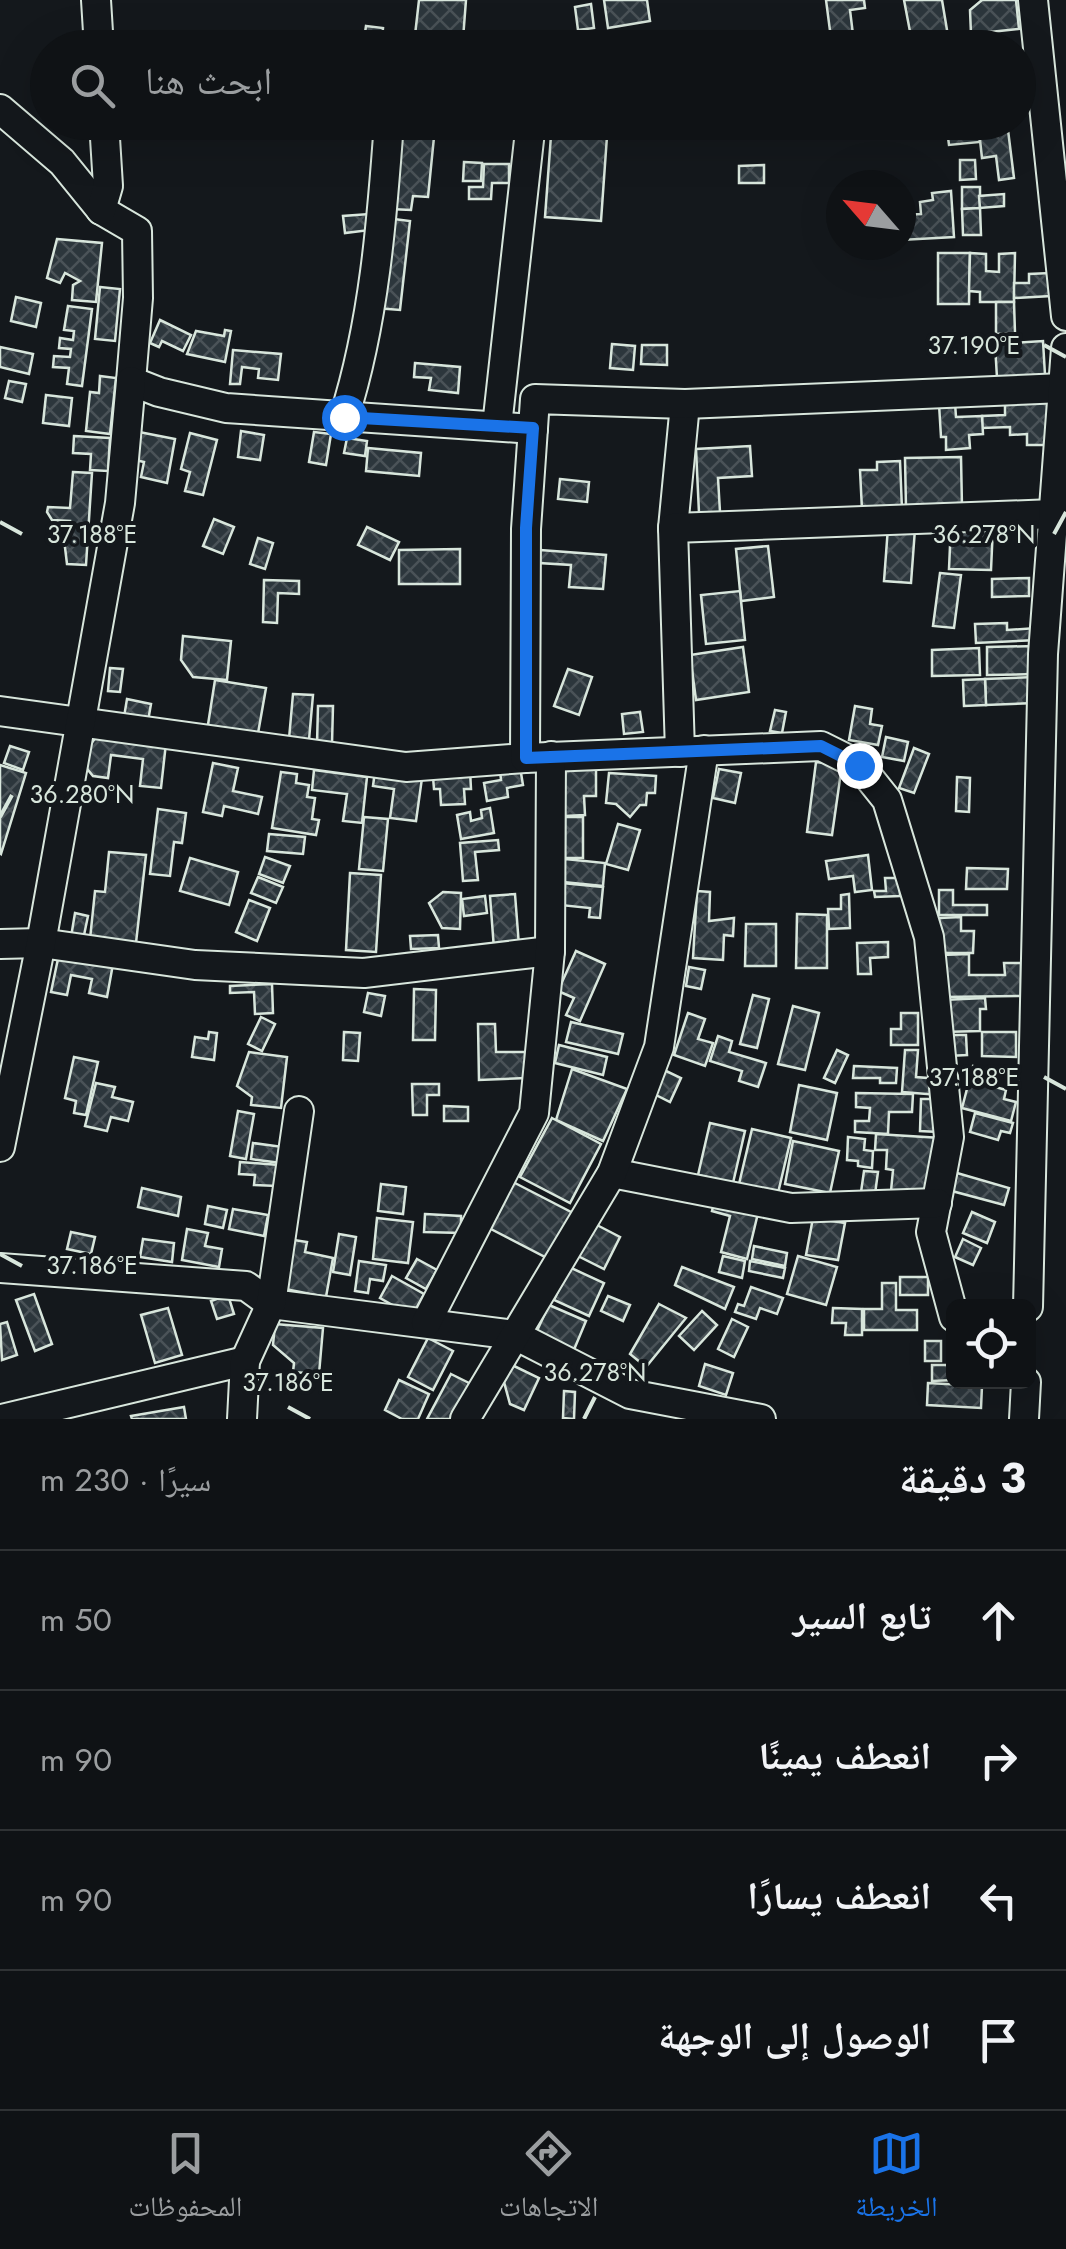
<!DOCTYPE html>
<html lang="ar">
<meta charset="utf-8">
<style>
body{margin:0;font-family:Jost,"Noto Naskh Arabic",sans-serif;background:#181b1e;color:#f1f3f6;direction:rtl}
.controls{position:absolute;right:30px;bottom:30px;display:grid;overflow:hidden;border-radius:15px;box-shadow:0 10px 40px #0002}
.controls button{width:90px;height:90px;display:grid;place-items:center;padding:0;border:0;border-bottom:2px solid #2f3234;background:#0f1215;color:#f1f3f6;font:50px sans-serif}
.compass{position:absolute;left:826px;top:170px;width:90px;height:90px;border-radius:50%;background:#0f1215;box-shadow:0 10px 40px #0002;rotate:298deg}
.stop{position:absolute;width:30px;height:30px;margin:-22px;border:8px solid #1a73e8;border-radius:50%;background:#fff}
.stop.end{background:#1a73e8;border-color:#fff;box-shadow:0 2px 10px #0008}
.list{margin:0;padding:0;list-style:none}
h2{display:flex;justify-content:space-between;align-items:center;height:130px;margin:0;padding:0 40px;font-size:42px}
h2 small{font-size:32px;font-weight:400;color:#9b9ea0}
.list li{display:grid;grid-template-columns:65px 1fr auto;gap:30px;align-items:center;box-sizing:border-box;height:140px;padding:0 40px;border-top:2px solid #2f3234}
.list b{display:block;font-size:38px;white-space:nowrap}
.list em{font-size:32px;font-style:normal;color:#9b9ea0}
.icon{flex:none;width:55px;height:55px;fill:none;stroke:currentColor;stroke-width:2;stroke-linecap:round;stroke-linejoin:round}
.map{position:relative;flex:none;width:1066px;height:1419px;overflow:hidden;direction:ltr}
.search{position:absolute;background:#0f1215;box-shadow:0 10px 40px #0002;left:30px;right:30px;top:30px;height:110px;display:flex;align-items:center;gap:25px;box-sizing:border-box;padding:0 35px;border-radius:55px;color:#9b9ea0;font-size:38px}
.sheet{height:690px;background:#0f1215}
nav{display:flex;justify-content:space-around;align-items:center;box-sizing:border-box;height:140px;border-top:2px solid #2f3234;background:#0f1215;font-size:28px;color:#9b9ea0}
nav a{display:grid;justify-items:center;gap:5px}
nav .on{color:#1a73e8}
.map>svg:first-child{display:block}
</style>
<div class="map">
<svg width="1066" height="1419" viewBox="0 0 1066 1419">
<defs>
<pattern id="building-cross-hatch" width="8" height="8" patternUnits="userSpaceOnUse" patternTransform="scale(2.5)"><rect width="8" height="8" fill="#2c363c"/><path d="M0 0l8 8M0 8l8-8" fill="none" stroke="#4a5358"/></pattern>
</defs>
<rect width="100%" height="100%" fill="#14181c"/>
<g fill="url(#building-cross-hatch)" stroke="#d8e6dc" stroke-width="2.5">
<path d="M419,0H466L463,39L415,35Z"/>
<path d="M604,0H647L650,21L608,28Z"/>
<path d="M826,0H864L865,8L850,10L854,43L832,46Z"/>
<path d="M904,0H942L948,36L912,42Z"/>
<path d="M982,0H1016L1019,29L971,34L970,10Z"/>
<path d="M591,4L594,28L578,30L575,7Z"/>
<path d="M366,26L383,28L381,48L363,46Z"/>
<path d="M732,33L733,48H708L707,35Z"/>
<path d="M552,122H608L601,221L545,217Z"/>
<path d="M946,122H969L970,132L979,131L980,142L949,145Z"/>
<path d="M978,122H1007L1014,178L999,180L996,156L982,158Z"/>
<path d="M398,123L435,127L428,197L413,196L411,210L390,209Z"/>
<path d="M960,160H975L976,179L960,180Z"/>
<path d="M464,162L482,163L481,181H463Z"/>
<path d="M484,164H509V183H492L491,199H469V187H483Z"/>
<path d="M764,165V183H739V166Z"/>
<path d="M962,187H980V208L962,209Z"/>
<path d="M951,191L954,237L901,240V215L921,214L920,202L933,200L932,193Z"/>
<path d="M1004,194V206L980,208L979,196Z"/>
<path d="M980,208L981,235H963L962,209Z"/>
<path d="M369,214L370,230L345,233L343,216Z"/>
<path d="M386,218L410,221L400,310L376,308Z"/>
<path d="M57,239L102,243L96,302L72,300L73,285L80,281L65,273L60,283L47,278Z"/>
<path d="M938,253H970L969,304H938Z"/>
<path d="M970,253L986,254V271L999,272V254L1015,253L1014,302H980V292L969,291Z"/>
<path d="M1050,273L1051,296L1014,298V283H1029V274Z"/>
<path d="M100,287L120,289L115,341L95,339Z"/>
<path d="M16,297L41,303L36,327L11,321Z"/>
<path d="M996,302H1014L1015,333L996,334Z"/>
<path d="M68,306L92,309L82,386L67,384L69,368L53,367L54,356L70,357L71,349L59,348L60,338L73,340L74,331L64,330Z"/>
<path d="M160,320L191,335L183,351L162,341L159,347L150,343Z"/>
<path d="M225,330L231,331L225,362L187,354L196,331L224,336Z"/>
<path d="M1043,341L1045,375L997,378L995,344Z"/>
<path d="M612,344L635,346L633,370L610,368Z"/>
<path d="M642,345H667V365L641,364Z"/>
<path d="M0,347L33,354L29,374L0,367Z"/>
<path d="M233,350L281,354L278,380L258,378L259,369L242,367L240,384H230Z"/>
<path d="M415,363L460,367L458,393L429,390L431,378L414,377Z"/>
<path d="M100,376L116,378L110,434L86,431L90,392L99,393Z"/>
<path d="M9,381L26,384L22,402L5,398Z"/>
<path d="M46,395L72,398L69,426L43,423Z"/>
<path d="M1047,397L1049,445H1027V434L1010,435V427L982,428V416L1005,415V399Z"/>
<path d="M955,403L956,417L982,416L983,434L969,435L970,448L946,450V437H941L939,404Z"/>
<path d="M134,431L175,439L167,483L141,477L144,462L135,460Z"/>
<path d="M241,431L264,435L260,460L238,457Z"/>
<path d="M314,432L331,434L326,465L309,462Z"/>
<path d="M190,433L217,440L203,495L185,491L190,472L181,469Z"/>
<path d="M74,436L110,438L108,471L90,470L91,454L73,453Z"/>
<path d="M347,438L367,441L365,456L344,453Z"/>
<path d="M750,446L752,476L718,478L720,512L699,513L696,449Z"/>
<path d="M368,448L421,453L419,476L366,471Z"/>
<path d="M961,457L962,507L906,508L905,458Z"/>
<path d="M900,461L902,509L862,510L860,470H877V462Z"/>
<path d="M73,472L92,473L86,565L67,564L64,539L69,532L70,521L52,520L47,512L48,507L70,508Z"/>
<path d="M560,479L589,482L587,502L558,499Z"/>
<path d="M214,519L234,527L223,554L203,546Z"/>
<path d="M951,524L993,526L991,570L949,569Z"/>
<path d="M367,527L399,542L390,560L358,545Z"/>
<path d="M888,527L915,529L911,583L884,581Z"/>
<path d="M258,538L273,543L265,569L250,564Z"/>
<path d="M768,546L774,597L741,601L736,549Z"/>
<path d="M460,549V584H399V550Z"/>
<path d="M540,550L606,555L603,589L569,587L571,565L539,563Z"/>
<path d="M940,573L961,575L954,628L933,626Z"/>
<path d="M1029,578V596L992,597V579Z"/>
<path d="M264,580L299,581V594L278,593L277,623L263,622Z"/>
<path d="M740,591L745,640L706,644L701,595Z"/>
<path d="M1007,623V630L1036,628L1037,640L976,643L975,624Z"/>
<path d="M183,636L231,641L227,680L193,677L181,660Z"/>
<path d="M1036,646L1037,674L987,675V647Z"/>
<path d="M743,647L749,692L696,700L690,655Z"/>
<path d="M979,648L980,675L932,676V650Z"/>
<path d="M110,668L123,669L120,692L108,691Z"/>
<path d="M568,669L592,677L579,715L554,706Z"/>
<path d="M1034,677L1035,703L986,705L985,679Z"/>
<path d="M985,679L986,705L964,706L963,680Z"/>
<path d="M215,680L266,688L257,739L207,731Z"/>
<path d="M293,694L313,695L309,740L289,739Z"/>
<path d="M127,699L151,704L148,721L124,717Z"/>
<path d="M318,706H333L332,744H317Z"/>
<path d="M855,706L872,709L870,724L882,726L878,745L849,740Z"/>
<path d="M775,710L786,712L782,733L770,731Z"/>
<path d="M640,712L643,732L624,734L622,714Z"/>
<path d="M97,736L166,743L161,788L140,786L143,759L111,755L108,778L93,776L79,759Z"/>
<path d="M886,737L908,742L904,761L882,757Z"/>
<path d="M10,746L29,752L23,770L4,763Z"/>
<path d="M914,748L929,754L914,793L899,788Z"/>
<path d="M816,762L842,765L832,835L807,832Z"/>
<path d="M213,763L238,768L233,791L262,797L258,814L224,806L222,816L203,812Z"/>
<path d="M563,764H596V796H584L585,815L564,816Z"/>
<path d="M0,765L26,773L1,854L0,853Z"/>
<path d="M520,767L523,785L507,788L508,797L487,801L484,783L501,780L500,770Z"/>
<path d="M719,769L741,773L735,803L713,798Z"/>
<path d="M314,770L367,777L362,823L343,821L347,794L312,790Z"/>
<path d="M470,770L471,789H464L465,804L441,805L440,789H434L433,777Z"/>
<path d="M375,771L422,778L416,821L390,818L394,789L373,786Z"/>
<path d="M281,772L297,774L296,783L309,785L307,797L315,798L312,819L319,820L316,835L272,828Z"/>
<path d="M609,773L656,776L655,793H647L646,805H640L630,817L616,804L606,803Z"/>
<path d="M957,777L970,778L969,812L956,811Z"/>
<path d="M490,808L494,833L461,839L457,815L470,812L471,821L482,818L481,810Z"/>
<path d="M158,809L186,813L182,843L174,842L170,876L150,874Z"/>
<path d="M364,817L388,819L383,871L359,869Z"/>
<rect x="565" y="817" width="18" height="41"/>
<path d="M618,824L640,830L628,870L606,864Z"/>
<path d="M269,834L305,837L303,854L267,851Z"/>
<path d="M498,840L499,850L475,852L478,880L463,881L460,843Z"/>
<path d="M109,852L146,855L136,943L90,939L95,891L105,892Z"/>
<path d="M868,855L872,890L855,892L853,876L829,879L826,861Z"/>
<path d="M265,857L290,866L283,883L259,874Z"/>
<path d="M190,858L238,872L229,905L180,891Z"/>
<path d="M565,859L605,863L603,886L563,882Z"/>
<path d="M967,868L1008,869L1007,889H966Z"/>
<path d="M350,873L381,875L376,952L346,950Z"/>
<path d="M258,877L283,887L276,903L251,893Z"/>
<path d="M885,878H900V896L875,897L874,891H886Z"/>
<path d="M562,883L603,887L600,918L589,917L590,908L560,905Z"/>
<path d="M939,890H953V905H987V915H939Z"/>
<path d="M697,891L710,892L709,921L734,918L733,936L724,935L723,960L693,958Z"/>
<path d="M443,892L461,893L460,929L442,928L429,903Z"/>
<path d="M515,894L519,946L494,949L490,896Z"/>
<path d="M849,894L850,928L829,929L828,909H841V895Z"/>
<path d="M485,896L487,913L464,916L462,899Z"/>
<path d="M249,900L270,908L257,941L236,932Z"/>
<path d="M75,913L88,916L83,940L71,937Z"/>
<path d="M797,914L827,915V968H796Z"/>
<path d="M961,917V931H974L973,953H940L939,918Z"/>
<path d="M746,924H776V966H745Z"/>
<path d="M438,935L439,948L411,949L410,936Z"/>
<path d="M888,942V957L870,958L871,974H858L857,943Z"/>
<path d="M576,951L605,964L580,1021L566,1015L574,998L558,991Z"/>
<path d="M59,954L113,964L107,997L89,993L92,979L71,975L67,995L51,992Z"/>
<path d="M969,954V975H1005L1004,963H1021V996L942,997L941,955Z"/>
<path d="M689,967L705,970L701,989L686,986Z"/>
<path d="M272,984L273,1013L255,1014L254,992L230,993V986Z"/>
<path d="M414,989L436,990L435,1040H413Z"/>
<path d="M368,993L385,996L381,1016L364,1012Z"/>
<path d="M753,995L769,999L757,1048L740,1044Z"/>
<path d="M985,998L986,1009H980V1031L943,1032L942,1000Z"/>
<path d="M793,1006L819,1013L805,1070L778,1064Z"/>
<path d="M688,1013L705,1019L698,1039L713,1043L705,1066L674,1055Z"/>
<path d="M901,1013H918V1045H891V1029H901Z"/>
<path d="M261,1017L275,1024L262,1051L248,1044Z"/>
<path d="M571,1022L623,1034L618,1054L566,1042Z"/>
<path d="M478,1024H495L496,1052H525L526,1078L479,1080Z"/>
<path d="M209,1032L217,1033L214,1060L192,1057L195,1037L208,1039Z"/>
<path d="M344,1032L360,1033L358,1061L343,1060Z"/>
<path d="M982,1032H1016V1057L982,1056Z"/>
<path d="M948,1035H966L967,1055L948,1056Z"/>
<path d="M718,1036L732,1041L729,1052L766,1063L758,1087L739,1081L742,1071L710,1061Z"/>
<path d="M559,1045L607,1057L603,1075L555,1063Z"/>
<path d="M837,1050L848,1055L835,1083L824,1078Z"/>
<path d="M905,1050H918L916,1077L940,1079L939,1095L902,1092Z"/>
<path d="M249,1052L287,1057L281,1108L251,1105L252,1097L237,1086Z"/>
<path d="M74,1057L98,1062L86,1115L74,1113L76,1101L65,1098Z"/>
<path d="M854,1066L897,1068L896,1083H880V1078H853Z"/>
<path d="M973,1066L999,1073L995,1087L1006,1090L1004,1099L1016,1102L1011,1121L962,1108Z"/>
<path d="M572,1069L627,1089L603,1141L556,1120Z"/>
<path d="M664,1070L681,1078L670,1102L652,1093Z"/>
<path d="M96,1083L115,1087L112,1097L133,1102L128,1121L111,1117L107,1131L85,1126Z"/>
<path d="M412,1084H439V1095H427V1115H413Z"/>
<path d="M799,1085L837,1093L827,1140L790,1132Z"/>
<path d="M856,1093L913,1094L912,1112H889L888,1134L855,1132V1121H869L870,1108L856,1107Z"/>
<path d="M921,1099H939L938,1132L920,1131Z"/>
<path d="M444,1106L468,1107V1121H444Z"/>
<path d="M238,1111L254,1114L246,1159L230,1156Z"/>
<path d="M975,1113L1013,1123L1010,1133L1001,1131L998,1140L970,1132Z"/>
<path d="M552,1118L601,1144L570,1203L520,1177Z"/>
<path d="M710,1123L745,1131L733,1183L698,1175Z"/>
<path d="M752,1129L791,1138L778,1193L739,1184Z"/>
<path d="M876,1134L941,1138L937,1194L891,1191L893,1170L886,1169L887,1150H875Z"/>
<path d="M848,1137L865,1139L864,1150L873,1151L872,1168L858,1166V1161L847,1160Z"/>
<path d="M793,1141L839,1151L830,1193L785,1184Z"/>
<path d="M253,1143L283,1147L281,1163L251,1159Z"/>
<path d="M240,1162L279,1165L277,1186L254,1185L255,1175L239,1174Z"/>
<path d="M864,1171L878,1172L875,1194L861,1192Z"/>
<path d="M957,1173L1009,1188L1004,1205L952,1191Z"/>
<path d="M513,1182L573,1213L549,1259L489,1228Z"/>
<path d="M381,1184L406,1187L403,1214L378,1211Z"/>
<path d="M142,1188L181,1197L178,1216L138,1207Z"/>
<path d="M715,1198L759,1209L747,1259L721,1252L730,1216L712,1211Z"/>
<path d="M208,1206L227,1210L223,1228L205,1224Z"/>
<path d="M233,1209L268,1215L264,1236L229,1229Z"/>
<path d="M972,1212L995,1222L987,1243L963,1233Z"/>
<path d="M425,1214L461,1216V1233L424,1232Z"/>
<path d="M377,1218L413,1222L408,1263L373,1259Z"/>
<path d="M813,1218L845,1223L838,1260L806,1255Z"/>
<path d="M595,1224L620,1237L604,1269L578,1256Z"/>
<path d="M187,1229L208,1233L205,1246L222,1249L219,1267L182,1260Z"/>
<path d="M71,1232L95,1237L91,1254L67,1249Z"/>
<path d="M339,1234L356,1237L350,1275L333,1272Z"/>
<path d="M143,1239L174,1243L172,1262L140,1257Z"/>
<path d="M963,1239L981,1248L973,1265L955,1257Z"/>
<path d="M294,1240L307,1242L305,1252L333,1258L326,1297L285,1289Z"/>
<path d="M754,1246L787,1253L785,1266L752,1259Z"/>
<path d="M723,1256L745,1261L742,1278L719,1272Z"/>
<path d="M798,1256L837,1267L826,1305L787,1294Z"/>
<path d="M417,1259L437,1270L426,1289L406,1278Z"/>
<path d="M359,1261L386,1265L383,1281L370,1279L368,1293L355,1291Z"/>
<path d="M750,1261L785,1268L783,1278L749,1271Z"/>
<path d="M569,1267L604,1283L589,1316L554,1300Z"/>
<path d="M682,1267L734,1287L725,1309L675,1285Z"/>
<path d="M392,1276L424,1294L412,1316L380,1298Z"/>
<rect x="900" y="1277" width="28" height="18"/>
<path d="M882,1283H896V1310H917V1330H864V1309H882Z"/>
<path d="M751,1287L783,1298L777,1314L760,1308L756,1319L735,1312L738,1304L744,1306Z"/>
<path d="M34,1294L52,1344L35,1351L16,1300Z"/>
<path d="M228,1295L234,1314L217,1319L211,1301Z"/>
<path d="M608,1296L630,1305L623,1321L601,1311Z"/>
<path d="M659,1304L686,1318L646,1367L630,1354Z"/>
<path d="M549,1305L586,1321L573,1352L535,1335Z"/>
<path d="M168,1308L182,1355L155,1363L141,1315Z"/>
<path d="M833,1308L862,1309V1335H845L846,1323H832Z"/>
<path d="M702,1311L717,1325L694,1350L679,1336Z"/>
<path d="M732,1319L748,1327L734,1357L718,1349Z"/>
<path d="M7,1322L17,1355L2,1360L0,1324Z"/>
<path d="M275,1324L323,1328L319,1374L293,1372L294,1363L273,1345Z"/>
<path d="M428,1338L453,1351L433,1390L408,1377Z"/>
<rect x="925" y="1341" width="16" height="20"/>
<path d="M705,1364L733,1373L726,1395L699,1386Z"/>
<path d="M512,1365L539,1378L524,1410L510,1404L504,1382Z"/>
<path d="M932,1365H954V1380L932,1381Z"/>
<path d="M451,1374L471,1384L453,1419H427Z"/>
<path d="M399,1380L429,1394L418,1419H402L385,1410Z"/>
<path d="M928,1383L982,1386L981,1408L927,1405Z"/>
<path d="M564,1391L575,1392L574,1419L563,1418Z"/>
<path d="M184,1407L186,1419H132L131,1416Z"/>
</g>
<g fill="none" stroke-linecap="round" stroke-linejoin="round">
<g stroke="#d8e6dc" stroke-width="32">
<g id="minor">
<path d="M96,0L99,48"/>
<path d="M1033,0L1066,316"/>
<path d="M0,109L62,162L101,210L137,231L138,298L131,381L159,392L226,408L533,429"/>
<path d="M101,210L108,186L104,122"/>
<path d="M344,417C374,323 382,220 389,122"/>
<path d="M497,426L531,122"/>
<path d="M673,528L685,404"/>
<path d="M0,711L406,767L525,758L821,746L859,765L887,800L929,937L949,1137L931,1232L954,1317"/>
<path d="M680,752L673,528L1054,514"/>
<path d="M525,758L526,529L535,399L685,404L1063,388"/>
<path d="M0,944L41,943L195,965L364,973L550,951"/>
<path d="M0,1147L41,943L120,503L131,381"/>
<path d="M612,1173L791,1208L937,1203"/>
<path d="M0,1268L246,1286L271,1304L515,1335L630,1394L761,1419"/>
<path d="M1028,1307L1043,654L1066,348"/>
<path d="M426,1323L534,1113L550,951L551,756"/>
<path d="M2,1419L245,1361"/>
<path d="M242,1419L245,1361L271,1304L299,1111"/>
<path d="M465,1419L612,1173L659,1047L704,750"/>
<path d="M1024,1419L1026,1382"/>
</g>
</g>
<use href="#minor" stroke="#14181c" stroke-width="28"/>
</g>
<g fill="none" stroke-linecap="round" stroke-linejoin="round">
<path stroke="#1a73e8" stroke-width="12" d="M344,417L533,428L526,528V758L821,746L859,765"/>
</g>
<path fill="none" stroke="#d8e6dc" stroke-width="4" d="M1044,345L1066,357M0,522L22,534M1054,534L1066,512M0,817L12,795M1044,1077L1066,1089M0,1254L22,1266M288,1407L310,1419M584,1419L595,1397"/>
<g font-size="25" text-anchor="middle" fill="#d8e6dc" stroke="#14181c" stroke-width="8" stroke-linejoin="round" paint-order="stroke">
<text x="974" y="354">37.190°E</text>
<text x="92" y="543">37.188°E</text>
<text x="984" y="543">36.278°N</text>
<text x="82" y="803">36.280°N</text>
<text x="974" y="1086">37.188°E</text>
<text x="92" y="1274">37.186°E</text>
<text x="595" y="1381">36.278°N</text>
<text x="288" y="1391">37.186°E</text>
</g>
</svg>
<div class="controls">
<button><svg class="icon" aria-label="locate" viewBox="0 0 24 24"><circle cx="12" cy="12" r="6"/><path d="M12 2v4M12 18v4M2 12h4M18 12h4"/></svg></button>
</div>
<svg class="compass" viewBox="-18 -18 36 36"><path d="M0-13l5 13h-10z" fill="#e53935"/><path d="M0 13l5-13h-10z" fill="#9b9ea0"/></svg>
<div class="stop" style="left:344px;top:417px"></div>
<div class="stop end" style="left:859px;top:765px"></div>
<div class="search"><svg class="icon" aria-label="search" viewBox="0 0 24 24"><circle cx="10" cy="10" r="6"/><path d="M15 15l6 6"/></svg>ابحث هنا</div>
</div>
<section class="sheet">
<h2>3 دقيقة<small>سيرًا · 230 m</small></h2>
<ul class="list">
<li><svg class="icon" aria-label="ahead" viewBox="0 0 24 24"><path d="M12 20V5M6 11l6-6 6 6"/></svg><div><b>تابع السير</b></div><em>50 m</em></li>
<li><svg class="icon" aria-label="right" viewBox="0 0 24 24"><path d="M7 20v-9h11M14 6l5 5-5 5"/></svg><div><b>انعطف يمينًا</b></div><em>90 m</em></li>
<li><svg class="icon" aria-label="left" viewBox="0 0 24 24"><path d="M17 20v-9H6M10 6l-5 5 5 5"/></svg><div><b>انعطف يسارًا</b></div><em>90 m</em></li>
<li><svg class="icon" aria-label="arrive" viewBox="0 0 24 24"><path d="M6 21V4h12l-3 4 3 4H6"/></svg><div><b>الوصول إلى الوجهة</b></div></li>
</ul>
</section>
<nav>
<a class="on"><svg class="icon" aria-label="map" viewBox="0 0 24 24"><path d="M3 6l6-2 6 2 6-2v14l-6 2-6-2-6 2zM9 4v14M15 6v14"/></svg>الخريطة</a>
<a><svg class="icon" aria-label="directions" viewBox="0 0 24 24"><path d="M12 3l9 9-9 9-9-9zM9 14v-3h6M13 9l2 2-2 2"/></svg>الاتجاهات</a>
<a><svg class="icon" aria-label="saved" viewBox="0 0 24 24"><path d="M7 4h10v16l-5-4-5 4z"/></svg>المحفوظات</a>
</nav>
